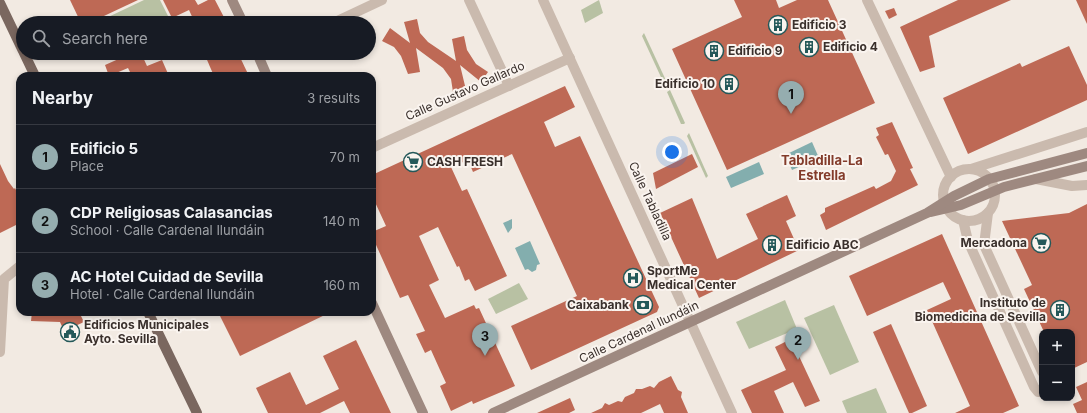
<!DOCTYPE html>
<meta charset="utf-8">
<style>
body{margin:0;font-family:Inter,sans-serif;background:#242831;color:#f1f3f6}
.controls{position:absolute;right:12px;bottom:12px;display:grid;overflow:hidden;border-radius:8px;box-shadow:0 2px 6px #0003}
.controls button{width:36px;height:36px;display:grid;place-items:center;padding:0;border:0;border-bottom:1px solid #363941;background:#171b24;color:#f1f3f6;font:20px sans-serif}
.you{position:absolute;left:672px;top:152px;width:14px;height:14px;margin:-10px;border:3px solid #fff;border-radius:50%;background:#1a73e8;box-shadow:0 0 0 6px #1a73e833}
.badge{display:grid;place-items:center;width:26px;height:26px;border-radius:50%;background:#95adaf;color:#111;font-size:13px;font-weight:700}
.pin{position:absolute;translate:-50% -33px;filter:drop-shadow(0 1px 2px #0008)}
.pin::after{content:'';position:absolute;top:21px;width:14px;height:12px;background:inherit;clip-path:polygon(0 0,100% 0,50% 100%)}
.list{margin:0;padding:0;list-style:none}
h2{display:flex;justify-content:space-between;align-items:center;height:52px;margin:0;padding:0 16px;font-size:17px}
h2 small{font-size:13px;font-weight:400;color:#9ea1a6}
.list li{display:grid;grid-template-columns:26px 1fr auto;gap:12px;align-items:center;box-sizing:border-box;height:64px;padding:0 16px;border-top:1px solid #363941}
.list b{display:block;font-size:15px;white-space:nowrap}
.list p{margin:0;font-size:13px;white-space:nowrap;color:#9ea1a6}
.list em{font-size:13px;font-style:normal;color:#9ea1a6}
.icon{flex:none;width:22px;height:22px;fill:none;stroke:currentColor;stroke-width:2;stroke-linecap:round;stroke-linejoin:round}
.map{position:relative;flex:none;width:1087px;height:413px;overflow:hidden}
.search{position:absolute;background:#171b24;box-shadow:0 2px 6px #0003;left:16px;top:16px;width:360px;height:44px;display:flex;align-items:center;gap:10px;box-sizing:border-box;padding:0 14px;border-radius:22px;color:#9ea1a6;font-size:15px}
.panel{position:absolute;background:#171b24;box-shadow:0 2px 6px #0003;left:16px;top:72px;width:360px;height:244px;border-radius:12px}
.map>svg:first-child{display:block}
</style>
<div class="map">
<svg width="1087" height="413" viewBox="0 0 1087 413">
<rect width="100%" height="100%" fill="#f2eae2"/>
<g fill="#b8c1a3">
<path d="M144,0H160L170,20L163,23H106L104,19Z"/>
<path d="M599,0L603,13L585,23L581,10Z"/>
<path d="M644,33L669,87L666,88L642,36Z"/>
<path d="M670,90L685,123L684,124H681L667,92Z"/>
<path d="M689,133L708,176L706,178L687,136Z"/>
<path d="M519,283L528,299L496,314L488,299Z"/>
<path d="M785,300L797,329L749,349L736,322Z"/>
<path d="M834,305L859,362L830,375L804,318Z"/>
<path d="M876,388L887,413H847L842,401Z"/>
</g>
<g fill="#83aeae">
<path d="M812,142L819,158L792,170L785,155Z"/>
<path d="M759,162L764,174L731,188L726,177Z"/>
<path d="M512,219V228L508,233L503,223Z"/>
<path d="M530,241L540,264L537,265L536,270L532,272L528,269L525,270L515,248Z"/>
</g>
<g fill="#be6955">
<path d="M70,0H138L89,23H81Z"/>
<path d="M163,0H195L198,5L208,0H215L227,23H195L189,10L172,18Z"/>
<path d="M734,0H776L779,8L797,0H828L875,103L727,170L672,49L742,17Z"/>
<path d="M958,0H1011L929,36L935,67L920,72L900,27Z"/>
<path d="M1076,0H1087V24Z"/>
<path d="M894,8L897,15L889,19L885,11Z"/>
<path d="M417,19L420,33L428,42L456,61L452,39L464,36L467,50L476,64L488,72L481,82L460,65L466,90L453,92L451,79L443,68L416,48L420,72L408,74L401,56L394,47L382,41L390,28L410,43L404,22Z"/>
<path d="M1069,46L1087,85V100L968,154L943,98L1020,63L1022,67Z"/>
<path d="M132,53H141L147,66L162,60L169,76H132L128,68L109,76L105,65Z"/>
<path d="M204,53H238L249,76H214Z"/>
<path d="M565,86L575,107L544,122L555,147L580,136L659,307L657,312L531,370L511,326L577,296L512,154L473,172L468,160L451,167L462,191L467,189L507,276L475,291L469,279L465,281L459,266L457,267L438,227L419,236L439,280L429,285L445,318L474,305L476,309L479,308L515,386L473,404L472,401L451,411L440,386L446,383L440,370L431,350L425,353L416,334L425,331L408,295L400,298L372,236V232L386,226L374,200L372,201V175Z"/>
<path d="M892,122L913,168L910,169L918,185L826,230L820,215L825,212V208L874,186L876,189L891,181L896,171L888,154L885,155L876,137L879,135L876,128Z"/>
<path d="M692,154L698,167L656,189L653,173Z"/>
<path d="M0,164L8,181L14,189L15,188L20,198V223L0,233Z"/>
<path d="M787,195L796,216L786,221L799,250L699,298L660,213L692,198L717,259L758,239L746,214Z"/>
<path d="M1087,204V362L1072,369V332H1044L1024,289L1032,285L1002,221L1069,213Z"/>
<path d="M942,234L1019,406L1003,413H955L970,406L927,310L951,299L943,282L867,316L849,276Z"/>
<path d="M32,312H79L84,322L64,331L60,322L31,321Z"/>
<path d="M218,312H331L240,356Z"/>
<path d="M891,324L927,406L912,413H909L873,332Z"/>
<path d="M791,339L820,401L805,407L793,382L774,391L784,413H752L741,390L786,370L775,347Z"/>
<path d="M356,340L391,413H350L344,401L320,413H268L256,388L290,372L306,405L339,389L323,356Z"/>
<path d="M671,376L678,390L682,392L681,397L688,413H664L660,404L641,413H591L602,408L605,403L609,405L618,401L622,402L625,397L634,393L636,389H642L650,386L654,388L659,382Z"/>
<path d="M1087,382V413H1077L1073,404L1082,400L1076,387Z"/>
<path d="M570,398L575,410L569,413H537Z"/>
</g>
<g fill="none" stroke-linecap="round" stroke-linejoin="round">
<g stroke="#cabaae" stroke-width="10">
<path d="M469,0L509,86"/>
<path d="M543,0L732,413"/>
<path d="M867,0L951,177"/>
<path d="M333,23L382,0"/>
<path d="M259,57L268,53"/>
<path d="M372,148L570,58"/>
<path d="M971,169L1087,132"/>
<circle cx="969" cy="195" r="26"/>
<path d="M1036,179L1072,186L1087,185"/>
<path d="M988,213L984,245L1042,372"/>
<path d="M963,220L968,241L1034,387L1038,392H1042"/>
<path d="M0,352L4,279L20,266"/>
</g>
<g stroke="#9e8980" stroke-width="10">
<path d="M232,0L243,23"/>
<path d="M257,53L267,76"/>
<path d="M931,212L961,205L1004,187L1087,166"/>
<path d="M372,303L423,413"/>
<path d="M493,413L927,213L954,196L989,179L1087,153"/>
</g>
<g stroke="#7a675f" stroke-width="10">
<path d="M0,3L23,51"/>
<path d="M24,53L35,76"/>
<path d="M148,312L197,413"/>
</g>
</g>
<defs>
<g id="building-ring" transform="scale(1)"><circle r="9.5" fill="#faf4ef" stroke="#245859" stroke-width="1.5"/><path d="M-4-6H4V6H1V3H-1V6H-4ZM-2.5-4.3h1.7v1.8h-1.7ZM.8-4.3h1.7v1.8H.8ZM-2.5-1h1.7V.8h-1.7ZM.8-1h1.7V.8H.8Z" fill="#245859"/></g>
<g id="supermarket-ring" transform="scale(1)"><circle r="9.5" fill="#faf4ef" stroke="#245859" stroke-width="1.5"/><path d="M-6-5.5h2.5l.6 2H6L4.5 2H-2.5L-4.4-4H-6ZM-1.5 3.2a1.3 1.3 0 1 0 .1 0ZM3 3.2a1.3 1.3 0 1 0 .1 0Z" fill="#245859"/></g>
<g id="hospital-ring" transform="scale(1)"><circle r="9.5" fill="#faf4ef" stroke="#245859" stroke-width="1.5"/><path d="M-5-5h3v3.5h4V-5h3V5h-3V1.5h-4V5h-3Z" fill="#245859"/></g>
<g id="bank-ring" transform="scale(1)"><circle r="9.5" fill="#faf4ef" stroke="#245859" stroke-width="1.5"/><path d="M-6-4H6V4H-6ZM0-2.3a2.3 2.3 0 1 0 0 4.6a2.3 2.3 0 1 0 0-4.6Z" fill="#245859"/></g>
<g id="civic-ring" transform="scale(1)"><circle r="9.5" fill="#faf4ef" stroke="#245859" stroke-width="1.5"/><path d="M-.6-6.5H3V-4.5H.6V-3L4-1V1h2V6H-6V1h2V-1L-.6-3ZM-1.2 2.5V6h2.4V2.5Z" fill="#245859"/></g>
</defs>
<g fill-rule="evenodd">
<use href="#building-ring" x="778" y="25"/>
<use href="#building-ring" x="809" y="47"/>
<use href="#building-ring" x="714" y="51"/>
<use href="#building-ring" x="729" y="84"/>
<use href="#supermarket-ring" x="413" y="162"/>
<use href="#supermarket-ring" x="1041" y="243"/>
<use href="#building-ring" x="772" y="245"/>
<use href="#hospital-ring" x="633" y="278"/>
<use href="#bank-ring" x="643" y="305"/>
<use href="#building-ring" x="1060" y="310"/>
<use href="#civic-ring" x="70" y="332"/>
</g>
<g text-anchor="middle" stroke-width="4" stroke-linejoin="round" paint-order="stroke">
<g font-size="12" font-weight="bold" fill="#3a302c" stroke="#faf4ef" text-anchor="start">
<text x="792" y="29">Edificio 3</text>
<text x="823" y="51">Edificio 4</text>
<text x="728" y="55">Edificio 9</text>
<text x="715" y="88" text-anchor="end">Edificio 10</text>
<text x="427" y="166">CASH FRESH</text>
<text x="1027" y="247" text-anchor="end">Mercadona</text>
<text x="786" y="249">Edificio ABC</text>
<text x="647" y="275">SportMe<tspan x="647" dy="14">Medical Center</tspan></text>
<text x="1046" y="307" text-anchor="end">Instituto de<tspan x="1046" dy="14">Biomedicina de Sevilla</tspan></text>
<text x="629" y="309" text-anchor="end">Caixabank</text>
<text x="84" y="329">Edificios Municipales<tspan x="84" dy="14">Ayto. Sevilla</tspan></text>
</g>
<g font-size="12" fill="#3a302c" stroke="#faf4ef">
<text transform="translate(465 91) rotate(-24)" y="4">Calle Gustavo Gallardo</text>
<text transform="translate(650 201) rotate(65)" y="4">Calle Tabladilla</text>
<text transform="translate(639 332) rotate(-25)" y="4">Calle Cardenal Ilundáin</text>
</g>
<g font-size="13" font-weight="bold" fill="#833b2a" stroke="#faf4ef">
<text x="822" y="165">Tabladilla-La<tspan x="822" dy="15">Estrella</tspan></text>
</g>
</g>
</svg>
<div class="controls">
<button>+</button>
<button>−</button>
</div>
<div class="you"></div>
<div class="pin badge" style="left:791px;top:114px">1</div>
<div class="pin badge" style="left:798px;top:360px">2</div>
<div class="pin badge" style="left:485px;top:356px">3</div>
<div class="search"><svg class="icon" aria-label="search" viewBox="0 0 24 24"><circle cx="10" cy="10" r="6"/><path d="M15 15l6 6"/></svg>Search here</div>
<section class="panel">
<h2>Nearby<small>3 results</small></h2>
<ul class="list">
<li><span class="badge">1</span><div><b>Edificio 5</b><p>Place</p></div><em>70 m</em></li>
<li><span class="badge">2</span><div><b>CDP Religiosas Calasancias</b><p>School · Calle Cardenal Ilundáin</p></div><em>140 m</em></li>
<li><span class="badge">3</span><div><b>AC Hotel Cuidad de Sevilla</b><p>Hotel · Calle Cardenal Ilundáin</p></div><em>160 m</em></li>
</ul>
</section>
</div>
